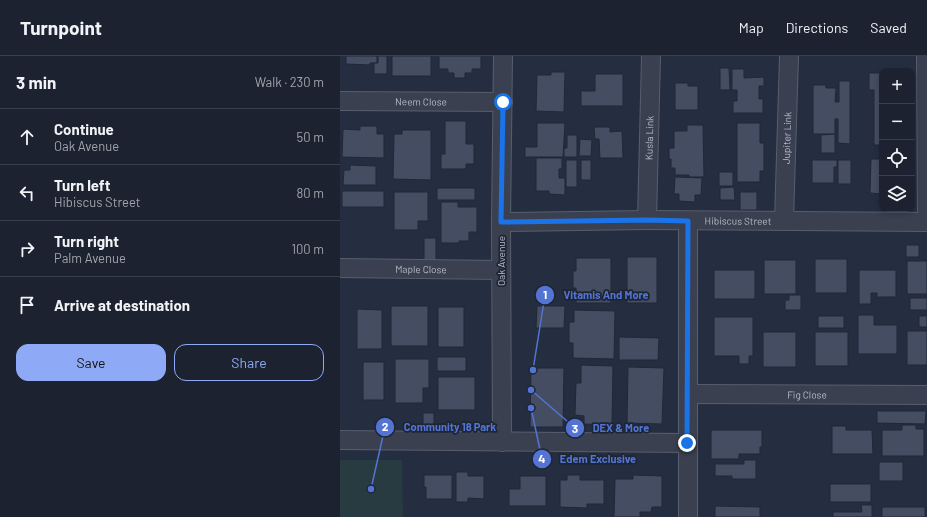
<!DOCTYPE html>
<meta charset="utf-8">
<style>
body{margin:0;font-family:Barlow,sans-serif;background:#292f3c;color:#f1f3f6}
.controls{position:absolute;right:12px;top:12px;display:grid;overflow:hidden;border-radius:8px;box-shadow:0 2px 6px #0003}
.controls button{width:36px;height:36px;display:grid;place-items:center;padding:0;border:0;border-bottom:1px solid #3a3f4c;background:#1c2230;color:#f1f3f6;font:20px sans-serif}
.stop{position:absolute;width:12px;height:12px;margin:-9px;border:3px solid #1a73e8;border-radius:50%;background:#fff}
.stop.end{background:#1a73e8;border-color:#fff;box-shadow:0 1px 4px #0008}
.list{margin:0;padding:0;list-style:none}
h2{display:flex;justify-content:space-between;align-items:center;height:52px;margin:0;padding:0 16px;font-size:17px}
h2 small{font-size:13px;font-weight:400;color:#a0a4ab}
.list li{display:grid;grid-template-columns:26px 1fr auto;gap:12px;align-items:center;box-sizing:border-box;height:56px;padding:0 16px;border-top:1px solid #3a3f4c}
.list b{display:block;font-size:15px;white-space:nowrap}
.list p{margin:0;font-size:13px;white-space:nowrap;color:#a0a4ab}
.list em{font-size:13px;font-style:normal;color:#a0a4ab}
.actions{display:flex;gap:8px;padding:12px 16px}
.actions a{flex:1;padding:9px 0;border:1px solid #8eaaf7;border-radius:12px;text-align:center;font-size:14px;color:#8eaaf7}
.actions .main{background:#8eaaf7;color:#111}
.icon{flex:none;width:22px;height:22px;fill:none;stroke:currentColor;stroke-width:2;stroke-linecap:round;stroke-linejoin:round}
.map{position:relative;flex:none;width:587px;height:461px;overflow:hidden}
header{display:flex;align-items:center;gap:24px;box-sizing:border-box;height:56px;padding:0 20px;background:#1c2230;border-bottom:1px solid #3a3f4c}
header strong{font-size:19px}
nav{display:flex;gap:22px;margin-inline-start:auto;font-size:14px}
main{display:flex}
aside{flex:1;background:#1c2230}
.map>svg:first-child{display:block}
</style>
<header>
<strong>Turnpoint</strong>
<nav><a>Map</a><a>Directions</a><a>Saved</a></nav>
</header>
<main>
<aside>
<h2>3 min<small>Walk · 230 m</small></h2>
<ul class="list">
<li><svg class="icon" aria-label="ahead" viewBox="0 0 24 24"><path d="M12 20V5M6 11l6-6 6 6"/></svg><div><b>Continue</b><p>Oak Avenue</p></div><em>50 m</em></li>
<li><svg class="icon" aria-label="left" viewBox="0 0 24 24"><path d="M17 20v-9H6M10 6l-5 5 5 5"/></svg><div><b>Turn left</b><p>Hibiscus Street</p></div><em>80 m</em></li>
<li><svg class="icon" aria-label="right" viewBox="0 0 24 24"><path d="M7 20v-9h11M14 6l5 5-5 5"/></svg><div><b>Turn right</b><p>Palm Avenue</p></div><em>100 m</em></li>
<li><svg class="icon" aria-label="arrive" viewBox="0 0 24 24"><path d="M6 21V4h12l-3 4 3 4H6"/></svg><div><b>Arrive at destination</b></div></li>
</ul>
<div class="actions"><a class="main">Save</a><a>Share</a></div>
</aside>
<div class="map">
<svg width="587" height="461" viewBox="0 0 587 461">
<rect width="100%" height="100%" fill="#252e40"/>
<path fill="#283b41" d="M0,404H62L63,461H0Z"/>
<g fill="#454d62" stroke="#202737">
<path d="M6,0H37V7H30V9L6,8Z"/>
<path d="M38,0H47V18H34V7H38Z"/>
<rect x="52" y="0" width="39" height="20"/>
<path d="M99,0H141V13H132V17H125V22H114V17H108V13H99Z"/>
<path d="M380,12H389L390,34H380Z"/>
<path d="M392,13H404V22L424,21V30H419V43H423V57H393V45H397V34H392Z"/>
<path d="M211,16H225L224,56L196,55L197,19H211Z"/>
<path d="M529,17H542V89H534V34H529Z"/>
<path d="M255,18H283V50H241V35H255Z"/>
<path d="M499,25H510V88L498,87V63H495V78H473V29H486V32H496L495,46H499Z"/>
<path d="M335,27H348V30H358V54H335Z"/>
<path d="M105,65H126V88H134V108H126V113H101V98H105Z"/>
<path d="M197,67H225L223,101H185V91H197Z"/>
<path d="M397,67H420V87H424V115H420V126H397Z"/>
<path d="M347,69H363L364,121H349V119H335V112H331V103H329V92H334V75H347Z"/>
<path d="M20,70H37V78H44V102L2,101L3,73L20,74Z"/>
<path d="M254,71H270V76L282,75L283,102H260L259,83H255Z"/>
<path d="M62,74H91V124L53,123L54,78H62Z"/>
<path d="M495,78V97H481V79Z"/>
<path d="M227,79H237V101H224V92H227Z"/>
<path d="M240,83L252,84L251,100H239Z"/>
<path d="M196,102H222V113H219V122H225V139L209,138V135H196Z"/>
<path d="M531,103H542V138L530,137Z"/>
<rect x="226" y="104" width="11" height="27"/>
<rect x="241" y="104" width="10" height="20"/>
<path d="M472,104H497V111H494V127H472Z"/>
<rect x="498" y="104" width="13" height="24"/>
<path d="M10,109L36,110V129H3L4,114H10Z"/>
<rect x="379" y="116" width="14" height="14"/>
<path d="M335,121L362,122L361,139H355V146L339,145V138H334Z"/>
<path d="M394,131L395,144H380V132Z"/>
<rect x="97" y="132" width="38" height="12"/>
<rect x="2" y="135" width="42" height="16"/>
<path d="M54,136H88V165H78V174H54Z"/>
<rect x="400" y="136" width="17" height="18"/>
<path d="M101,146H118V151H137V176H129V185H119V187H101Z"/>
<rect x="84" y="182" width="12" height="22"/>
<rect x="566" y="189" width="13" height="12"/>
<rect x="287" y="201" width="30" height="46"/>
<path d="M236,202H271V247H236V232H233V215H236Z"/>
<rect x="475" y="203" width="32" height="34"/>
<rect x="424" y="204" width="32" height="34"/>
<rect x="567" y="205" width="20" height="33"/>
<rect x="374" y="214" width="41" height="29"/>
<path d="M519,214H556V241H537V237H531V248H519Z"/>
<path d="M449,239H461V254H445V244H449Z"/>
<rect x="570" y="242" width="17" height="12"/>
<rect x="51" y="250" width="37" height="40"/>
<path d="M197,250H225L224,272H196Z"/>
<rect x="98" y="251" width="26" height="40"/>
<path d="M17,253L42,254V293H17Z"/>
<path d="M234,254L275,255L274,303L233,302V287H229V266H234Z"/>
<path d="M518,259H534V269H557V298H518Z"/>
<rect x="478" y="260" width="26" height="12"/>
<rect x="579" y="260" width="8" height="11"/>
<path d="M374,261H413V300H409V308H399V300H374Z"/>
<rect x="567" y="275" width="20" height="34"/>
<rect x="423" y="276" width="33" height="35"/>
<rect x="475" y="276" width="33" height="34"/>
<path d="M279,281L319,282L318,304H279Z"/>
<rect x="97" y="301" width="29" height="14"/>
<path d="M55,303H89V332H83V347H55Z"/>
<rect x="23" y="306" width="21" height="38"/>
<path d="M241,309L273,310L272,369L244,368V360L235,359L236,327H241Z"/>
<path d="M288,311L324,312L322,368L287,367Z"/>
<path d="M191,312H224L223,371H190Z"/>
<rect x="98" y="321" width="37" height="33"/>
<path d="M537,355H586L585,368L537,367Z"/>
<rect x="83" y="357" width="11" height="16"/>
<path d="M562,369H576V373H584V400H542V374H562Z"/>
<path d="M492,370H506V374H532L533,398H492Z"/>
<path d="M371,374H422V391H420V398H399V403H371Z"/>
<path d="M404,404H416V423H392V420H375V408H404Z"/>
<rect x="539" y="406" width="24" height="19"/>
<path d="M116,416H128V420H144V443L128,442V446H116Z"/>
<path d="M84,419H112V443H86V431H84Z"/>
<path d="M227,419H240V424H264V448H247V452L220,451V424H227Z"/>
<path d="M293,419L322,420V451H312L311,456H300V461H274L275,423H293Z"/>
<path d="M180,420H206V450H169V433H180Z"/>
<rect x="490" y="428" width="41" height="18"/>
<path d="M521,449H532V461H493V456H522Z"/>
<path d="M375,450L420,451V461H375Z"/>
<rect x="542" y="451" width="43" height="10"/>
</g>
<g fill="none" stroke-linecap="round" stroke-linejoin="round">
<g stroke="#575e6d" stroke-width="20">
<g id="minor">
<path d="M586,0L587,166"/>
<path id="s1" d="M0,45L163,46"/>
<path id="s2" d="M307,164L311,0"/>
<path d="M348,165V461"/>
<path id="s3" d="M444,165L449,0"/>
<path id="s4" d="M161,166L307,164L587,166"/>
<path id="s5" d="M0,212L161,214"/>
<path id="s6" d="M348,338L587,339"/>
<path d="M0,384L347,387"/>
<path d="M162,386L161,166L163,0"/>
</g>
</g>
<use href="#minor" stroke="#3a4050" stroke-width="18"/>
</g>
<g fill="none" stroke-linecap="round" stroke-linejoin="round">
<path stroke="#1a73e8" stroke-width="5" d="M163,46L161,166L307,164L348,165L347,387"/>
</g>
<g text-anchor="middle" stroke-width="3.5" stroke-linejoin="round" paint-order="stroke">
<g font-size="10" fill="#b6bcca" stroke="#1e2535">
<text dy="4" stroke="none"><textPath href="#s1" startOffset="81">Neem Close</textPath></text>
<text dy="4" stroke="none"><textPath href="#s2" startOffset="82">Kusla Link</textPath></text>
<text dy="4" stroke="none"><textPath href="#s3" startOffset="83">Jupiter Link</textPath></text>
<text dy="4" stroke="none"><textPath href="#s4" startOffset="237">Hibiscus Street</textPath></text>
<text transform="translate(161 205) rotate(-90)" y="4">Oak Avenue</text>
<text dy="4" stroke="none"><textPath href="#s5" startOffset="81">Maple Close</textPath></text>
<text dy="4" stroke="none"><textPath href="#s6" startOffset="119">Fig Close</textPath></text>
</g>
</g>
<path fill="none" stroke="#5374d3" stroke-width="1.5" d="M193 314L205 239M31 433L45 371M191 334L235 372M191 352L202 403"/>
<g fill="#5374d3" stroke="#1e2535" stroke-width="1.5">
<circle cx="193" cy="314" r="4"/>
<circle cx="31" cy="433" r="4"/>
<circle cx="191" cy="334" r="4"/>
<circle cx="191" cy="352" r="4"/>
<circle cx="205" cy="239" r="10"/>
<circle cx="45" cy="371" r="10"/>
<circle cx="235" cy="372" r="10"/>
<circle cx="202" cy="403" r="10"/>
</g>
<g font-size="12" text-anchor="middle" font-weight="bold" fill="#fff">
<text x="205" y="243">1</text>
<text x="45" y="375">2</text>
<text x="235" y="377">3</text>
<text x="202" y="407">4</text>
</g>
<g font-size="11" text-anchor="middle" font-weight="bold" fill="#5374d3" stroke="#1e2535" stroke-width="3.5" stroke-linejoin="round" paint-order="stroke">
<text x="266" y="243">Vitamis And More</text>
<text x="110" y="375">Community 18 Park</text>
<text x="281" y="376">DEX &amp; More</text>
<text x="258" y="407">Edem Exclusive</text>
</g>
</svg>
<div class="controls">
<button>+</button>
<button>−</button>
<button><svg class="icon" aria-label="locate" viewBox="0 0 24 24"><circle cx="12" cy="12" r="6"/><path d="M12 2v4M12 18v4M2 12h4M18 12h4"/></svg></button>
<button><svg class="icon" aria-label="layers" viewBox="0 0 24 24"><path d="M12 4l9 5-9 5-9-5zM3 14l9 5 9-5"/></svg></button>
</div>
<div class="stop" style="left:163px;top:46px"></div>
<div class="stop end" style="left:347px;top:387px"></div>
</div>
</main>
